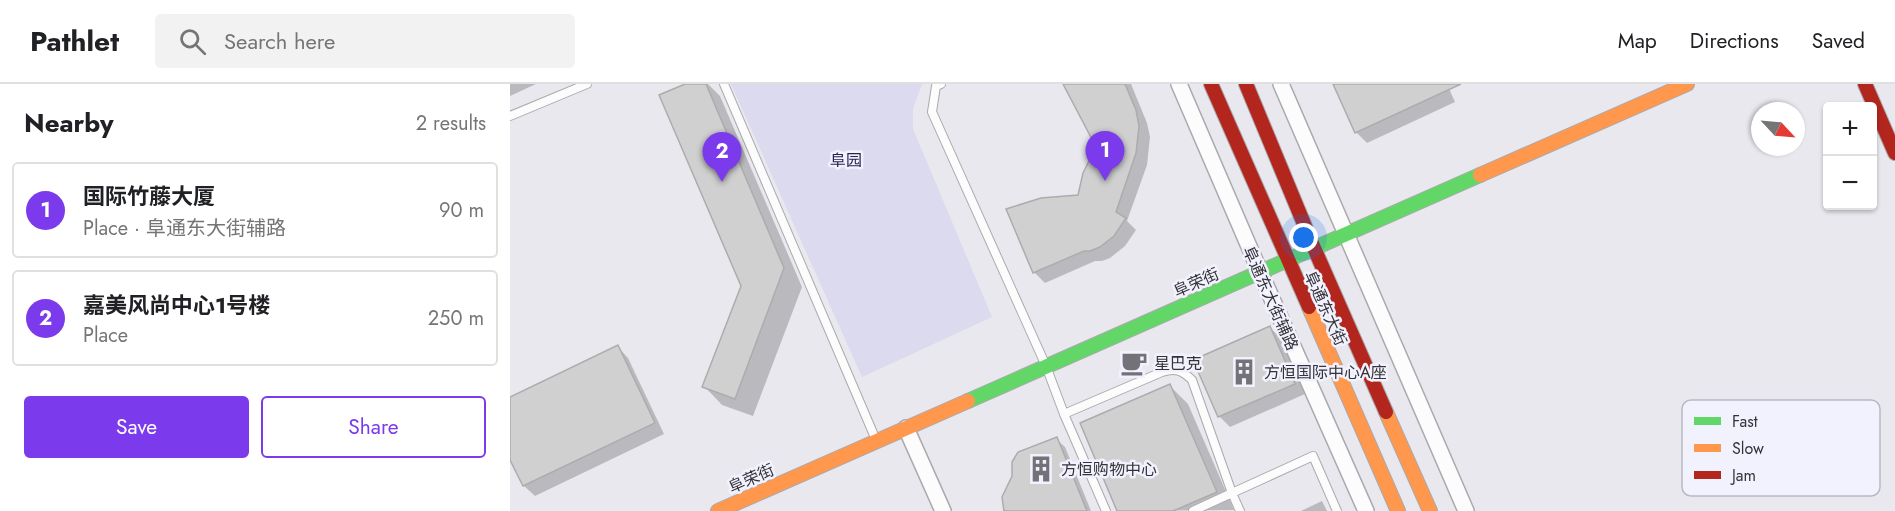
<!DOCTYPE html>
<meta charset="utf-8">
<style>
body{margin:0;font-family:Jost,"Noto Sans SC",sans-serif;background:#f2f2f2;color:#202124}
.controls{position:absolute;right:18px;top:18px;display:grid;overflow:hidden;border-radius:6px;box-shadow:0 2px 4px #0004}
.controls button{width:54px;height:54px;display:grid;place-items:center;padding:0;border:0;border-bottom:2px solid #e0e0e0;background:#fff;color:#202124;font:30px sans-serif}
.compass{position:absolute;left:1241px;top:18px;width:54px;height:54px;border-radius:50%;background:#fff;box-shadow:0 2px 4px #0004;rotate:116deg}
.you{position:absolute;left:794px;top:154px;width:21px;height:21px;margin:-15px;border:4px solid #fff;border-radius:50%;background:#1a73e8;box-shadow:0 0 0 9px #1a73e833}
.badge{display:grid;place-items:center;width:39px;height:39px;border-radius:50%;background:#7c3aed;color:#fff;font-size:20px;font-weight:700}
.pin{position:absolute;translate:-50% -50px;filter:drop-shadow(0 2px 3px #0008)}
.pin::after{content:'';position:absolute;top:32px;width:21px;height:18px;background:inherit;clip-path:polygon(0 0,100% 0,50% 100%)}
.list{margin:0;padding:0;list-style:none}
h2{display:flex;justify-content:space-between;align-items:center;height:78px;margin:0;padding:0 24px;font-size:26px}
h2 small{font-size:20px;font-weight:400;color:#757577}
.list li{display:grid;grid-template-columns:39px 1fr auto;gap:18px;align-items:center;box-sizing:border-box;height:96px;margin:0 12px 12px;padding:0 12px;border:2px solid #e0e0e0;border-radius:6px}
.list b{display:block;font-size:22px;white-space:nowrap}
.list p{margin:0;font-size:20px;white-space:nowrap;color:#757577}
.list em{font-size:20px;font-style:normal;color:#757577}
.actions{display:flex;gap:12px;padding:18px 24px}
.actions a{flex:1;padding:14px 0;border:2px solid #7c3aed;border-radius:6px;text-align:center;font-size:21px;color:#7c3aed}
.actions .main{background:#7c3aed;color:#fff}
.icon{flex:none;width:33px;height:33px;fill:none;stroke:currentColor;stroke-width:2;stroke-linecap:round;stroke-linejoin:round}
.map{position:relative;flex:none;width:1385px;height:427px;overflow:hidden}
header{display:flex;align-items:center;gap:36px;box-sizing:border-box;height:84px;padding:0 30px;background:#fff;border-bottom:2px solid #e0e0e0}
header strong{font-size:28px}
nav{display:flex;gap:33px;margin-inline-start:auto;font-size:21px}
.search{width:420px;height:54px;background:#f2f2f2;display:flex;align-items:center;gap:15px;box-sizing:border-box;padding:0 21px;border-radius:6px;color:#757577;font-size:22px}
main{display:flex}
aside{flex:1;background:#fff}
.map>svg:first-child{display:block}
</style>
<header>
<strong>Pathlet</strong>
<div class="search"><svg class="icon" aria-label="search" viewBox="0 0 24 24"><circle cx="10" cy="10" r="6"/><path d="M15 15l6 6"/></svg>Search here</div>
<nav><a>Map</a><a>Directions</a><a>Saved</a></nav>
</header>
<main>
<aside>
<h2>Nearby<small>2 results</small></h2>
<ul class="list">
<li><span class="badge">1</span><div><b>国际竹藤大厦</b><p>Place · 阜通东大街辅路</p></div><em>90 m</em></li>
<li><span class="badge">2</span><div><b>嘉美风尚中心1号楼</b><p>Place</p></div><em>250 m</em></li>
</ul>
<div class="actions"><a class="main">Save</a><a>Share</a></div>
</aside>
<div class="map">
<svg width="1385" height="427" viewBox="0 0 1385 427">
<rect width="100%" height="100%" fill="#e8e8ee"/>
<path fill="#dbdaee" d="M221,0H412L403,25V45L482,233L352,293Z"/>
<g fill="#0003">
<path d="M0,0H26L0,12Z"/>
<path d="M179,0H198L210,12L292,203L243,332L212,321L194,302L233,202Z"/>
<path d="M554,0H621L637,39L640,53L637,81L617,137L626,146L615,162L600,174L592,177H585L535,199L524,188L570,112L587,63Z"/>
<path d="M824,0H937L945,18L857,59L846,48Z"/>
<path d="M760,244L771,254L795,310L720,343L710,333L685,277Z"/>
<path d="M108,263L118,274L154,350L25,412L14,402L0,372V314Z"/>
<path d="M660,302L678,320L724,426L609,427Z"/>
<path d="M546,355L555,363L581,427H495Z"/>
<path d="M812,417L817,427H791Z"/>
</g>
<g fill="#d1d0d1" stroke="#adacad" stroke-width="1.5">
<path d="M175,0H196L274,184L225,315L192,303L231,202L149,11Z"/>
<path d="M553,0H615L626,26L629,42L626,69L606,128L616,134L604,152L590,163L580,167H574L523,189L496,125L531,114L568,111L573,89L586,63Z"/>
<path d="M823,0H951L845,49Z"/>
<path d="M760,242L785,300L708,333L683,276Z"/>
<path d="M108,261L145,339L13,402L0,376V313Z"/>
<path d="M660,300L707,408L663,427H607L570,339Z"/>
<path d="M547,353L577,427H494L492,413L502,392V378L508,368Z"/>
</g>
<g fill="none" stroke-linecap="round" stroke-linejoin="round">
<g stroke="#aaaaae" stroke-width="10">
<g id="lane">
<path d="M214,0L366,356"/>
<path d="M431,0L426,2L422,28L536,282L554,330L596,427"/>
<path d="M0,32L77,0"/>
<path d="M554,330L652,288C665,284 672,286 682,296L722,409L683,427"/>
<path d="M730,427L722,409L803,372L827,427"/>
</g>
</g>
<g stroke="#aaaaae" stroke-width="18">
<g id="street">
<path d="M669,0L750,188L856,427"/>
<path d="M771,0L956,427"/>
<path d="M396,344L433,427"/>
</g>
</g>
<g stroke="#aaaaae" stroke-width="16">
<path id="fast" d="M458,317L970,91"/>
</g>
<g stroke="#aaaaae" stroke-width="16">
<g id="slow">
<path d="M970,91L1177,0"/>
<path d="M799,223L888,427"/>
<path d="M876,328L920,427"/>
<path d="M208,427L458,317"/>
</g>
</g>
<g stroke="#aaaaae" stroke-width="16">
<g id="jam">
<path d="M701,0L799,223"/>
<path d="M736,0L804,164L876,328"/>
<path d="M1355,0L1385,69"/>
</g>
</g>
<use href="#lane" stroke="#fcfcfc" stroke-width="8"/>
<use href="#street" stroke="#fcfcfc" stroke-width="15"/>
<use href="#fast" stroke="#63d668" stroke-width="14"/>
<use href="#slow" stroke="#ff974d" stroke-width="14"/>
<use href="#jam" stroke="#b3261e" stroke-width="14"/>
</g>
<defs>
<g id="cafe-bare" transform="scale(2.07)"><path d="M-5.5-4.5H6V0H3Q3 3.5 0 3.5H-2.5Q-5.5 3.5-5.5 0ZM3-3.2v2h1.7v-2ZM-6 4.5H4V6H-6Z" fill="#737278" stroke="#f2f2fe" stroke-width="2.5" paint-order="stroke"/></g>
<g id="building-bare" transform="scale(2.07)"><path d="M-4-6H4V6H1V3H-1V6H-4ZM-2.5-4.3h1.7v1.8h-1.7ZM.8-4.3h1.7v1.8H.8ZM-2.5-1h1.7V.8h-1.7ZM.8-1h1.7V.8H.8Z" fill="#737278" stroke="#f2f2fe" stroke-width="2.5" paint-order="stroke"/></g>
</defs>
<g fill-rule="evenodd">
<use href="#cafe-bare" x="624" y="279"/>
<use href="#building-bare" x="734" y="288"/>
<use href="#building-bare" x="531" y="385"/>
</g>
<g text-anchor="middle" stroke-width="5" stroke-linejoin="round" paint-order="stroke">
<g font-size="16" fill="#2a2150" stroke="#f2f2fe">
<text x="336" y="82">阜园</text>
</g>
<g font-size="16" fill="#343338" stroke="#f2f2fe">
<text transform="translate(686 198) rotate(-24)" y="6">阜荣街</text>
<text transform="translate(761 214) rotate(66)" y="6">阜通东大街辅路</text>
<text transform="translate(816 224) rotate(66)" y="6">阜通东大街</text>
<text transform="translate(241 394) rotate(-24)" y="6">阜荣街</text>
</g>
<g font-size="16" fill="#343338" stroke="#f2f2fe" text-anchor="start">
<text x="644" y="285">星巴克</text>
<text x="754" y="294">方恒国际中心A座</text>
<text x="551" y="391">方恒购物中心</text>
</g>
</g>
<rect x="1172" y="316" width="198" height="96" rx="9" fill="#f2f2fe" stroke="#b9b9c3" stroke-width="1.5"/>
<rect x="1184" y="333" width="27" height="8" fill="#63d668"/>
<rect x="1184" y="360" width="27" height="8" fill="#ff974d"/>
<rect x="1184" y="387" width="27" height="8" fill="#b3261e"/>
<g font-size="16" fill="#343338">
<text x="1222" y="343">Fast</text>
<text x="1222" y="370">Slow</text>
<text x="1222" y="397">Jam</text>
</g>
</svg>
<div class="controls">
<button>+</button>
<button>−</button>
</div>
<svg class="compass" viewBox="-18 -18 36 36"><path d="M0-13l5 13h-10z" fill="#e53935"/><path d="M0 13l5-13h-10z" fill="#757577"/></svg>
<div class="you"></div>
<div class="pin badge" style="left:595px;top:97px">1</div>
<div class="pin badge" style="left:212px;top:98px">2</div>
</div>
</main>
